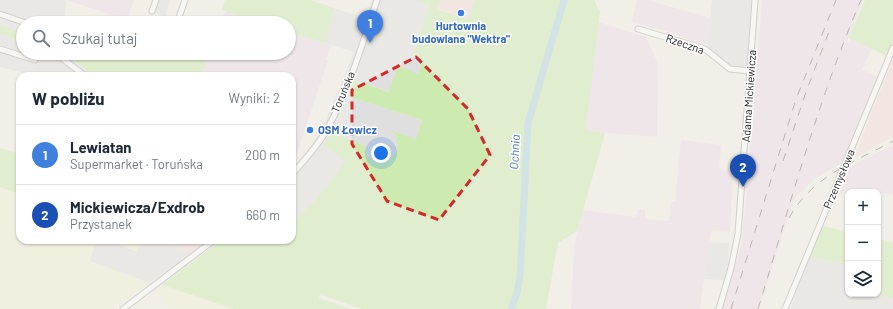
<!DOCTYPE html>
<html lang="pl">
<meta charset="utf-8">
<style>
body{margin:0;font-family:Barlow,sans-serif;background:#f2f2f3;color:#1f2937}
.controls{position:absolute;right:12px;bottom:12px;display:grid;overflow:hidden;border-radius:8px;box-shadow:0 1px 3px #0004}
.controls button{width:36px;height:36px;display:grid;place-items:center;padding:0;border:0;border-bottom:1px solid #e0e1e3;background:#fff;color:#1f2937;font:20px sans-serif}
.you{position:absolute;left:381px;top:153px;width:14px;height:14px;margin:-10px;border:3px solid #fff;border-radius:50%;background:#1a73e8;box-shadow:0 0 0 6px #1a73e833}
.badge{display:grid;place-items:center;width:26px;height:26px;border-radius:50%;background:#1a73e8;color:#fff;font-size:13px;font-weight:700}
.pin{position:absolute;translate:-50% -33px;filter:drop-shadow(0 1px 2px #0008)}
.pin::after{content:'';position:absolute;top:21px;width:14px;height:12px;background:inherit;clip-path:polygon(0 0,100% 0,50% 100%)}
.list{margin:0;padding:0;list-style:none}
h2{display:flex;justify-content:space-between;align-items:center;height:52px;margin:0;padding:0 16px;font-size:17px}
h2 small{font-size:13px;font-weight:400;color:#747a83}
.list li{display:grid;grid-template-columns:26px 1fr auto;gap:12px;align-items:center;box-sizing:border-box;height:60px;padding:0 16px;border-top:1px solid #e0e1e3}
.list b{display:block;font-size:15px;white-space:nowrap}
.list p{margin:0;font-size:13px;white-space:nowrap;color:#747a83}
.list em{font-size:13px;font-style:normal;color:#747a83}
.icon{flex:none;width:22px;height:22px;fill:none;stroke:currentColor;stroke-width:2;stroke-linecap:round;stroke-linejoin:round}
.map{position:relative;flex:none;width:893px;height:309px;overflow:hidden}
.search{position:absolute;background:#fff;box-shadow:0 1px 3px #0004;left:16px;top:16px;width:280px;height:44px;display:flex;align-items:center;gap:10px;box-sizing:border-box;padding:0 14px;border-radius:22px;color:#747a83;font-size:15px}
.panel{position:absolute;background:#fff;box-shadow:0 1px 3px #0004;left:16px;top:72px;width:280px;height:172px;border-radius:12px}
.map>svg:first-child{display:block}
</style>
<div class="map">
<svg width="893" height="309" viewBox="0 0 893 309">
<rect width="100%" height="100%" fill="#f2efe9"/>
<g fill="#e0dfdf">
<path d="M0,0H66L64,23H23V53H63L88,71L87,76H37L0,67Z"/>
<path d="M159,0H170L165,16L155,13Z"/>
<path d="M372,0H416L430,5L413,55L423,59L418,74L390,92L354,80L348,95L422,120L416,140L392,132L397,137V151L394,157L388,161L376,163L371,160L366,152L345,161L316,200L294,220L292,218V169L309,148L323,127L354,52L325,43L334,8L365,18Z"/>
<path d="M712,0H754L749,70L730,67L710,50L708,44Z"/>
<path d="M96,240H108L136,251L141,240H155L193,253L149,283L90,261Z"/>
<path d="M709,242L729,243L728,266L724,280L705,279Z"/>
<path d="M809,256L848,265V294H875L893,298V309H790Z"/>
</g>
<g fill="#f2dad9">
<path d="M440,0H475L469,19L437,8Z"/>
<path d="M893,60V137L854,158L883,84Z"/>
<path d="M155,240H210L193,253Z"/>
</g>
<g fill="#ebdbe8">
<path d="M66,0H134L127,20Z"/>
<path d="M637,0H647L711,18L708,44L704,45L655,27L654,29L632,22Z"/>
<path d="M762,0H863L847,42L849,43L851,39L872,49L862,70L878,77L843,162L814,179L794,199L759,309H721L741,247L747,189Z"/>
<path d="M226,12H230L263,23H219L223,14Z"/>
<path d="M598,22L646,37L658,64L657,137L586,131Z"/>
<path d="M289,32L331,45L326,59L328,60L294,163L292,162V76H201L209,53H289Z"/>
<path d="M681,140L721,145L719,169L733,171L730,232L711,231L700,309H571L574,248L582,210L636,217L638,209L645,210V219L669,221L671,202L675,201Z"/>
<path d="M893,145V194L864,191L848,192L839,195L851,166Z"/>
</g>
<g fill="#eef0d5">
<path d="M0,187L20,194V240H96L90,261L149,283L114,309H0Z"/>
<path d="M108,240H141L137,252Z"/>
<path d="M162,285L191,295L234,309H169L156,290Z"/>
</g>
<g fill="#cdebb0">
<path d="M225,0H311L334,8L325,43L289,32V23H263L222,10Z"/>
<path d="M416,0H440L437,9L468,19L475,0H561L525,127L517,273L516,290L509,309H362L321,295L318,298L351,309H234L162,285L221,240H292V218L294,220L316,200L345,161L323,144L332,132L365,146L367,155L376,163C395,163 404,146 392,131L416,139L422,120L348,96L354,80L389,92L398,66L418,74L423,59L413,55L430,5Z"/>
<path d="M566,0H594L600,12L586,130L605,133L577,231L558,243L546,309H514L520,290L522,274L530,125Z"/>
<path d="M865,0H893V41L886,56L849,38Z"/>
<path d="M0,25L23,33L20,41L0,33Z"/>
<path d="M63,53H209L201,76H87L88,71Z"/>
<path d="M0,148L20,154V194L0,187Z"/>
<path d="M823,226L848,232V265L809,256Z"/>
<path d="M878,239L893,242V298L875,294H878Z"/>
</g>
<g fill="#e2e2e2">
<path d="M0,16L23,25V33L0,25Z"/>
<path d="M22,58L37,62L36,65L38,66L35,72L13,64L15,59L21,60Z"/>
</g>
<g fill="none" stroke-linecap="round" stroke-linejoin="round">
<path stroke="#aad3df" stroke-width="7" d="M511,309L517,293L520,276L528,123L564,0"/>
<g stroke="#a9a9a9" stroke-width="7">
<g id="minor">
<path d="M152,11L156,0"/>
<path d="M0,14L26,23"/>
<path d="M178,20L185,0"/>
<path d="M638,29L705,49L730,69L750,71"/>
<path d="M0,49L35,60"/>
<path d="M55,53L84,75"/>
<path d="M292,174C304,161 317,147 326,131C349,91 362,44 377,0"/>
<path d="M123,309L214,240"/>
<path d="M719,309L731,268L738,234L755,0"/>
<path d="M785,309L893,48"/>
</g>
</g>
<use href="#minor" stroke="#fff" stroke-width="5"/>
<g stroke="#707070" stroke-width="1" stroke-dasharray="8 8" stroke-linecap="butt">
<path d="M783,161L806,92L830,29"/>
<path d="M789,218C812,176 853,163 893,141"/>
<path d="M731,309L796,99L836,0"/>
<path d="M758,309C790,205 818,100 861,0"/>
</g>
</g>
<path d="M0 0H893V309H0ZM416,57L468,109L490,155L439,220L387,201L352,144V90Z" fill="#f2efe9" fill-opacity=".55" fill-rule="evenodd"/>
<path fill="none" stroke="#d62828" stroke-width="3" stroke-dasharray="8 5" stroke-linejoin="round" d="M416,57L468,109L490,155L439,220L387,201L352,144V90Z"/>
<g fill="#3f7fe0" stroke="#fff" stroke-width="1.5">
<circle cx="461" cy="13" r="4"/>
<circle cx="310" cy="130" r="4"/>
</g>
<g text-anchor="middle" stroke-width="3" stroke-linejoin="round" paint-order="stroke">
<g font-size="11" font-weight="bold" fill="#366cbe" stroke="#fff">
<text x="461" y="30">Hurtownia<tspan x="461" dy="13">budowlana "Wektra"</tspan></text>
<text x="318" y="134" text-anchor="start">OSM Łowicz</text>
</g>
<g font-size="11" fill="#222" stroke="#fff">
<text transform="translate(685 44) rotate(19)" y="4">Rzeczna</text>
<text transform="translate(343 92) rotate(-67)" y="4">Toruńska</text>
<text transform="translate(749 96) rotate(-86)" y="4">Adama Mickiewicza</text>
<text transform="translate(839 179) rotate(-67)" y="4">Przemysłowa</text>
</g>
<g font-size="12" font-style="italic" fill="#4a7aab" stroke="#fff">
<text transform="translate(515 152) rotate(-87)" y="4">Ochnia</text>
</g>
</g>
</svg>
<div class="controls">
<button>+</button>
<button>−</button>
<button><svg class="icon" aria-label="layers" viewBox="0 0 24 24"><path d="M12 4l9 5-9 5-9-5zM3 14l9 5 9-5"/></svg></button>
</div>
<div class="you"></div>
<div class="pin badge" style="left:370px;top:43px;background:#3f7fe0">1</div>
<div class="pin badge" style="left:743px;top:187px;background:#1a4fb4">2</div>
<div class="search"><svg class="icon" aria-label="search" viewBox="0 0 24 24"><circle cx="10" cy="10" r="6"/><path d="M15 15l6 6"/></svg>Szukaj tutaj</div>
<section class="panel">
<h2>W pobliżu<small>Wyniki: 2</small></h2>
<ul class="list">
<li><span class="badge" style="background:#3f7fe0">1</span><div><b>Lewiatan</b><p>Supermarket · Toruńska</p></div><em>200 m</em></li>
<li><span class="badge" style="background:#1a4fb4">2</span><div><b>Mickiewicza/Exdrob</b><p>Przystanek</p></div><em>660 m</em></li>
</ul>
</section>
</div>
